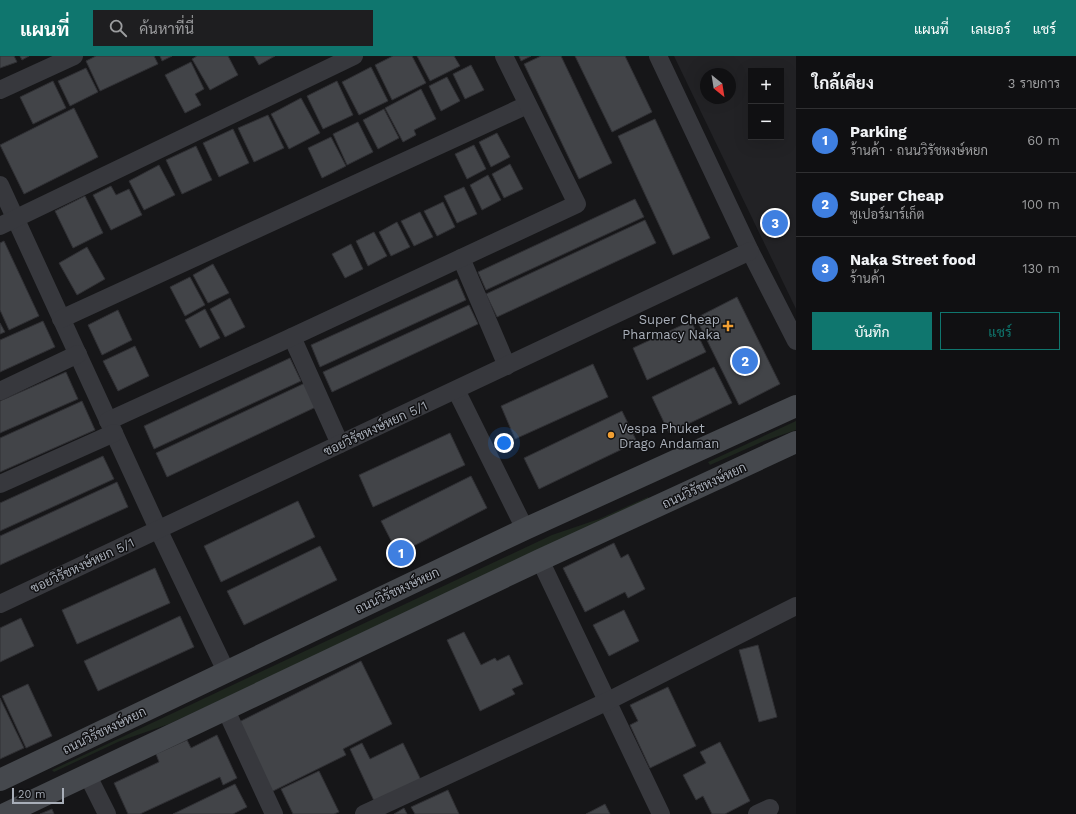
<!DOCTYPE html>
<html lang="th">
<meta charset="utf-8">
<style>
body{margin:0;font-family:"Work Sans",Sarabun,sans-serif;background:#1e1e20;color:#f1f3f6}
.controls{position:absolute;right:12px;top:12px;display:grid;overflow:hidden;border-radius:0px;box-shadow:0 4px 16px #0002}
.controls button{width:36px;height:36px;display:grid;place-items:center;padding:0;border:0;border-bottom:1px solid #303032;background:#101012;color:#f1f3f6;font:20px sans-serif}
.compass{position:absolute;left:700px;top:12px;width:36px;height:36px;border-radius:50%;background:#101012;box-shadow:0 4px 16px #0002;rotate:150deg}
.scale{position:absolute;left:12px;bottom:10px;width:52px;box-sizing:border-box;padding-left:4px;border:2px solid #a8aeb8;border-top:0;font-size:11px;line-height:14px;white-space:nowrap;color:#a8aeb8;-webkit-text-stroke:3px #111113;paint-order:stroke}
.you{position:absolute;left:504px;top:387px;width:14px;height:14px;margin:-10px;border:3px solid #fff;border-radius:50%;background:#1a73e8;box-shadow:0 0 0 6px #1a73e833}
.badge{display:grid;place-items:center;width:26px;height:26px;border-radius:50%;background:#0f766e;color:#fff;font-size:13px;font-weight:700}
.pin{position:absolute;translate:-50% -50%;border:2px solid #fff;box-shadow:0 1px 4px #0006}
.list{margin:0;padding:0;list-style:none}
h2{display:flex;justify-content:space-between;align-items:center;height:52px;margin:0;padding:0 16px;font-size:17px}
h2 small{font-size:13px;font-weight:400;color:#9c9d9f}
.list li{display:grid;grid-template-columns:26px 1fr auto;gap:12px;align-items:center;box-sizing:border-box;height:64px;padding:0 16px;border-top:1px solid #303032}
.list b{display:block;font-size:15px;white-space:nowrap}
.list p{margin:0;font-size:13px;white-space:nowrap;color:#9c9d9f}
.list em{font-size:13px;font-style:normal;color:#9c9d9f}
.actions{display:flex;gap:8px;padding:12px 16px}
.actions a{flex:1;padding:9px 0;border:1px solid #0f766e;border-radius:0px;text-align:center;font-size:14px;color:#0f766e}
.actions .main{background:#0f766e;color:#fff}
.icon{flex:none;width:22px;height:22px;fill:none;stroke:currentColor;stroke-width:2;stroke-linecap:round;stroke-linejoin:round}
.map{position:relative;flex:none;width:796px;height:758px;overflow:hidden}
header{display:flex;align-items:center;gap:24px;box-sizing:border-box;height:56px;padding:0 20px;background:#0f766e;color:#fff}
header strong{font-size:19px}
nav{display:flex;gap:22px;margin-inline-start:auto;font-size:14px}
.search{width:280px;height:36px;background:#1e1e20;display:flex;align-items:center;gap:10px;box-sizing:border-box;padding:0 14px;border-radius:0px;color:#9c9d9f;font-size:15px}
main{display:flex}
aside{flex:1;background:#101012}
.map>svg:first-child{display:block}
</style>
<header>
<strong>แผนที่</strong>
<div class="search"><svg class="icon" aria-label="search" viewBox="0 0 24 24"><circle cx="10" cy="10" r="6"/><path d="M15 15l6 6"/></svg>ค้นหาที่นี่</div>
<nav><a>แผนที่</a><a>เลเยอร์</a><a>แชร์</a></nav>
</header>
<main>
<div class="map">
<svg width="796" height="758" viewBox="0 0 796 758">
<rect width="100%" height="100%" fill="#161618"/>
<path fill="#222225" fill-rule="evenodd" d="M674,0H796V253ZM751,15H781V81H751ZM706,18H730V42H706Z"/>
<g fill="#1e261e">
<path d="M796,365V374L764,385L710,409L708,406Z"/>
<path d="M648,441L649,444L169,668L120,685L54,716L52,714L552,479L599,463Z"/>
</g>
<g fill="#424448" stroke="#303034">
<path d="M0,0H14L17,6L0,12Z"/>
<path d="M20,0H29L22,4Z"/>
<path d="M96,0H154L158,8L100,35L86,5Z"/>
<path d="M160,0H172L162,5Z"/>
<path d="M197,0H228L238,19L210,34L192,3Z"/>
<path d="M254,0H275L259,9Z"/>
<path d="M393,0H412L426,27L392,44L375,9Z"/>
<path d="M417,0H454L460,10L430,25Z"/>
<path d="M519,0H531L521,5Z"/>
<path d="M541,0H561L612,107L579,123L524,8Z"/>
<path d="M575,0H625L652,56L612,76Z"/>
<path d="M191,6L204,33L195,38L201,49L185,57L165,19Z"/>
<path d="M471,9L484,34L465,43L453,18Z"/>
<path d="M371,11L388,45L359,59L342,26Z"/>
<path d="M86,12L98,36L70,50L58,25Z"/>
<path d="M447,21L460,45L441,55L429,30Z"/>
<path d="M53,25L66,52L33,68L20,41Z"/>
<path d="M337,25L353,59L323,73L307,40Z"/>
<path d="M421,33L436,63L414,74L416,79L403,86L385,52Z"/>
<path d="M301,42L320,77L289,93L271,58Z"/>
<path d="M74,52L98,101L24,138L0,89Z"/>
<path d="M384,53L399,82L378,93L363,64Z"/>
<path d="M268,59L284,92L254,106L238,72Z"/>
<path d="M655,63L710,182L673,199L618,80Z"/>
<path d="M358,66L373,96L347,109L333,78Z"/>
<path d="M233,73L249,107L219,121L203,87Z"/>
<path d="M497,77L510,101L491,111L479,86Z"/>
<path d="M331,81L346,110L322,122L308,92Z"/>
<path d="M474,89L486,113L467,123L455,98Z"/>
<path d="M196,90L212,124L182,138L166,104Z"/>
<path d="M510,108L523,133L504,142L492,118Z"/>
<path d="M159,109L175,139L144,154L129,125Z"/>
<path d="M488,119L501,144L482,154L470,129Z"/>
<path d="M111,130L116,139L129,133L142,159L111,174L93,139Z"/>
<path d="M464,131L477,158L457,167L444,140Z"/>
<path d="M85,140L103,177L73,192L55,155Z"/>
<path d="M635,143L644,161L486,234L478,216Z"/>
<path d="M443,146L455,171L437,180L424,155Z"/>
<path d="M420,156L433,181L414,190L401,165Z"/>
<path d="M645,164L656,187L497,261L486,238Z"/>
<path d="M397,166L410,191L391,200L379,176Z"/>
<path d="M374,176L387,200L368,210L356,185Z"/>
<path d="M4,185L39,260L9,274L0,254V187Z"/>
<path d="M351,188L363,213L345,222L332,198Z"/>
<path d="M87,191L105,223L77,239L59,207Z"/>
<path d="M213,208L229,237L208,247L193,219Z"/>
<path d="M190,221L205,249L185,260L170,231Z"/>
<path d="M457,223L466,244L320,311L311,289Z"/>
<path d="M737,241L780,328L739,349L696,262Z"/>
<path d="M230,242L245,271L225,281L210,253Z"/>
<path d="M469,249L478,268L332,336L323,316Z"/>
<path d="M205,253L220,282L200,292L185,264Z"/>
<path d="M118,254L132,284L102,299L88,269Z"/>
<path d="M43,265L55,291L0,316V284Z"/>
<path d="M691,265L706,296L647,324L633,292Z"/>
<path d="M0,267L5,276L0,278Z"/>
<path d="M135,290L149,320L118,335L103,305Z"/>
<path d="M290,302L301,325L154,393L144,370Z"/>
<path d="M593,308L608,341L515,383L501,350Z"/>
<path d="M714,311L732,347L669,377L652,341Z"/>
<path d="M66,316L78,343L0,377V345Z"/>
<path d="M305,327L316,351L167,421L156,397Z"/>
<path d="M82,345L95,374L0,416V382Z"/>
<path d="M622,355L637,386L539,433L524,402Z"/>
<path d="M450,377L465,409L373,451L359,419Z"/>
<path d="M103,400L114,423L0,475V447Z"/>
<path d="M471,420L487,452L398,498L381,465Z"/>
<path d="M117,426L128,451L0,509V480Z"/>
<path d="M298,445L315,481L221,526L204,490Z"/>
<path d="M614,487L621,502L628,498L645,533L628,542L625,536L585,556L563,512Z"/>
<path d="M320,490L337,524L244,569L227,535Z"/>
<path d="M155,512L170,547L77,588L62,554Z"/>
<path d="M624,554L639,585L609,600L593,569Z"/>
<path d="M180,560L194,591L98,635L84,605Z"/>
<path d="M21,562L34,590L0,606V572Z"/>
<path d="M464,576L481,609L495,602L497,605L509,599L523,628L512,633L515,638L480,655L447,584Z"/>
<path d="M758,589L777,661L759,666L739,594Z"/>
<path d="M361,605L392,668L343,693L346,699L271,736L237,667Z"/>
<path d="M28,628L52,680L26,692L2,640Z"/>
<path d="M668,631L696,690L650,712L630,669L638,665L630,649Z"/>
<path d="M0,642L24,692L0,703Z"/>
<path d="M217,679L237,722L223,729L220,721L140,758H128L114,727L159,706L156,698L187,684L191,692Z"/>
<path d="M720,686L750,745L725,758H712L703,740L696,744L683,719L706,707L700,696Z"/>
<path d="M362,687L370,703L403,687L421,724L375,747L350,693Z"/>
<path d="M319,715L339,756L334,758H293L281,733Z"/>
<path d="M235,728L247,751L233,758H173Z"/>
<path d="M448,734L459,758H415L411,751Z"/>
<path d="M605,748L610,758H586Z"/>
<path d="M404,752L407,758H394Z"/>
<path d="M52,753L54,758H40Z"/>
</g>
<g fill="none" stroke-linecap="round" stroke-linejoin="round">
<g stroke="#37383d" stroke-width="18">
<path d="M658,0L750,195L796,285"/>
<path d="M0,34L74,0"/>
<path d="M0,129L158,473L226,615"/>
<path d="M0,170L354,0"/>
<path d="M461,202L507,310"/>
<path d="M61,263L527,49"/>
<path d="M292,281L340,388"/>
<path d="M456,334L525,473"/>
<path d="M0,335L78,298"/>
<path d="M108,365L292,281L577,148L504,0"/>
<path d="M0,428L114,377"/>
<path d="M540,504L661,758"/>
<path d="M0,548L750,195"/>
<path d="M225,652L274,758"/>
<path d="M87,718L107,758"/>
<path d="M364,758L608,645L796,550"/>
<path d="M757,758L770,752"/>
</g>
<g stroke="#45484d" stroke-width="22">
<path d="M0,724L525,473L796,350"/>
<path d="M5,758L540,504L701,430L796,386"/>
</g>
</g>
<g fill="#f3a033" stroke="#111113" stroke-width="1.5">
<path d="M726 264h4v4h4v4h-4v4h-4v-4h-4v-4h4z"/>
<circle cx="611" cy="379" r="4"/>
</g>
<g text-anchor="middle" stroke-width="3" stroke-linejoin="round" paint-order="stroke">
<g font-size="13" fill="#a8aeb8" stroke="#111113" text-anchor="end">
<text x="720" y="268">Super Cheap<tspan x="720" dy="15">Pharmacy Naka</tspan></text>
<text x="619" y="377" text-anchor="start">Vespa Phuket<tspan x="619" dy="15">Drago Andaman</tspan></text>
</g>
<g font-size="13" fill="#a8aeb8" stroke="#111113">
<text transform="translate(375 372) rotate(-25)" y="5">ซอยวิรัชหงษ์หยก 5/1</text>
<text transform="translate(704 429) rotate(-25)" y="5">ถนนวิรัชหงษ์หยก</text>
<text transform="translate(82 509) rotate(-25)" y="5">ซอยวิรัชหงษ์หยก 5/1</text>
<text transform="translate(397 534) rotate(-25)" y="5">ถนนวิรัชหงษ์หยก</text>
<text transform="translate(104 674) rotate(-26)" y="5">ถนนวิรัชหงษ์หยก</text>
</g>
</g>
</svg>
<div class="controls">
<button>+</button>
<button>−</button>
</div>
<svg class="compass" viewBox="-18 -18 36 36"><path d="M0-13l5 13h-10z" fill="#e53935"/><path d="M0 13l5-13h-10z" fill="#9c9d9f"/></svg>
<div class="scale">20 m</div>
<div class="you"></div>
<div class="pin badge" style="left:401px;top:497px;background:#3f7fe0">1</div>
<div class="pin badge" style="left:745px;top:305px;background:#3f7fe0">2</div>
<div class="pin badge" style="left:775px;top:167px;background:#3f7fe0">3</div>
</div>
<aside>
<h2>ใกล้เคียง<small>3 รายการ</small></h2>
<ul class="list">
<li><span class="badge" style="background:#3f7fe0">1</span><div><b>Parking</b><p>ร้านค้า · ถนนวิรัชหงษ์หยก</p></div><em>60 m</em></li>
<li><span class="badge" style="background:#3f7fe0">2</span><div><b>Super Cheap</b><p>ซูเปอร์มาร์เก็ต</p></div><em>100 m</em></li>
<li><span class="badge" style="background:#3f7fe0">3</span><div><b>Naka Street food</b><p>ร้านค้า</p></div><em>130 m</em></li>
</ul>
<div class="actions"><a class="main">บันทึก</a><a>แชร์</a></div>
</aside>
</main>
